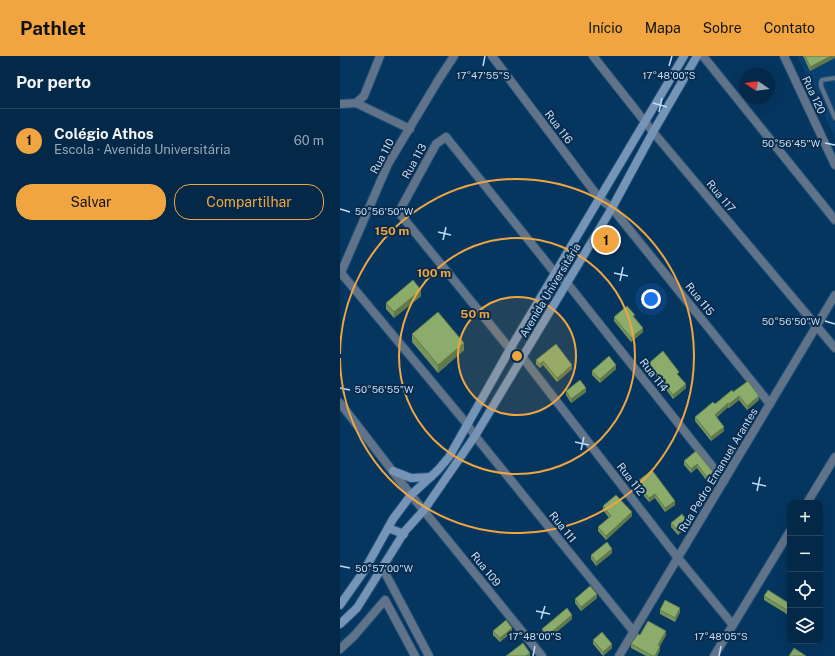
<!DOCTYPE html>
<html lang="pt">
<meta charset="utf-8">
<style>
body{margin:0;font-family:"Public Sans",sans-serif;background:#0d304f;color:#f1f3f6}
.controls{position:absolute;right:12px;bottom:12px;display:grid;overflow:hidden;border-radius:8px;box-shadow:0 4px 16px #0002}
.controls button{width:36px;height:36px;display:grid;place-items:center;padding:0;border:0;border-bottom:1px solid #254460;background:#042848;color:#f1f3f6;font:20px sans-serif}
.compass{position:absolute;left:399px;top:12px;width:36px;height:36px;border-radius:50%;background:#042848;box-shadow:0 4px 16px #0002;rotate:283deg}
.you{position:absolute;left:311px;top:243px;width:14px;height:14px;margin:-10px;border:3px solid #fff;border-radius:50%;background:#1a73e8;box-shadow:0 0 0 6px #1a73e833}
.badge{display:grid;place-items:center;width:26px;height:26px;border-radius:50%;background:#f1a540;color:#111;font-size:13px;font-weight:700}
.pin{position:absolute;translate:-50% -50%;border:2px solid #fff;box-shadow:0 1px 4px #0006}
.list{margin:0;padding:0;list-style:none}
h2{display:flex;justify-content:space-between;align-items:center;height:52px;margin:0;padding:0 16px;font-size:17px}
h2 small{font-size:13px;font-weight:400;color:#97a6b4}
.list li{display:grid;grid-template-columns:26px 1fr auto;gap:12px;align-items:center;box-sizing:border-box;height:64px;padding:0 16px;border-top:1px solid #254460}
.list b{display:block;font-size:15px;white-space:nowrap}
.list p{margin:0;font-size:13px;white-space:nowrap;color:#97a6b4}
.list em{font-size:13px;font-style:normal;color:#97a6b4}
.actions{display:flex;gap:8px;padding:12px 16px}
.actions a{flex:1;padding:9px 0;border:1px solid #f1a540;border-radius:16px;text-align:center;font-size:14px;color:#f1a540}
.actions .main{background:#f1a540;color:#111}
.icon{flex:none;width:22px;height:22px;fill:none;stroke:currentColor;stroke-width:2;stroke-linecap:round;stroke-linejoin:round}
.map{position:relative;flex:none;width:495px;height:600px;overflow:hidden}
header{display:flex;align-items:center;gap:24px;box-sizing:border-box;height:56px;padding:0 20px;background:#f1a540;color:#111}
header strong{font-size:19px}
nav{display:flex;gap:22px;margin-inline-start:auto;font-size:14px}
main{display:flex}
aside{flex:1;background:#042848}
.map>svg:first-child{display:block}
</style>
<header>
<strong>Pathlet</strong>
<nav><a>Início</a><a>Mapa</a><a>Sobre</a><a>Contato</a></nav>
</header>
<main>
<aside>
<h2>Por perto<small></small></h2>
<ul class="list">
<li><span class="badge">1</span><div><b>Colégio Athos</b><p>Escola · Avenida Universitária</p></div><em>60 m</em></li>
</ul>
<div class="actions"><a class="main">Salvar</a><a>Compartilhar</a></div>
</aside>
<div class="map">
<svg width="495" height="600" viewBox="0 0 495 600">
<rect width="100%" height="100%" fill="#053660"/>
<path fill="#084171" d="M457,0H495V82L468,22Z"/>
<g fill="none" stroke-linecap="round" stroke-linejoin="round">
<g stroke="#235178" stroke-width="6">
<path id="lane" d="M495,22L482,24L481,26V30L495,62"/>
</g>
<g stroke="#235178" stroke-width="10">
<g id="street">
<path d="M152,0L259,142L272,152L430,348"/>
<path d="M253,0L313,76L495,292"/>
<path d="M363,0L495,164"/>
<path d="M444,0L495,109"/>
<path d="M16,47L24,40L40,0"/>
<path d="M0,48L16,47L70,73"/>
<path d="M1,217L127,368L135,380L294,576"/>
<path d="M0,219L48,108L99,23L114,0"/>
<path d="M0,347L71,439L202,600"/>
<path d="M384,425L227,227L215,217L106,81L96,88L61,152L60,158L170,293L183,302L338,502L393,569"/>
<path d="M467,447L495,401"/>
<path d="M42,511L89,600"/>
<path d="M0,593L14,580L45,544L75,600"/>
<path d="M279,600L495,239"/>
<path d="M374,600L450,475"/>
</g>
</g>
<g stroke="#235178" stroke-width="10">
<g id="secondary">
<path d="M53,415L71,422L91,421"/>
<path d="M48,472L64,478"/>
<path d="M0,549L24,515L53,463L71,439L98,414L109,401L170,293L344,0"/>
<path d="M0,568L17,552L65,475L84,454L135,380L272,152L313,76L357,0"/>
</g>
</g>
<use href="#lane" stroke="#607388" stroke-width="4"/>
<use href="#street" stroke="#607388" stroke-width="8"/>
<use href="#secondary" stroke="#7695b6" stroke-width="8"/>
</g>
<g fill="#78945c">
<path d="M463,0H495L470,15Z"/>
<path d="M81,240L54,262L46,253V247Z"/>
<path d="M274,261L295,262L303,276L291,286L274,265Z"/>
<path d="M72,278L124,294L98,317L72,286Z"/>
<path d="M196,304L232,313L217,326L203,309L200,312L196,308Z"/>
<path d="M309,307L339,320L346,332L333,343L309,311Z"/>
<path d="M276,313L260,327L252,319V315Z"/>
<path d="M226,335L246,336L231,347L226,339Z"/>
<path d="M393,336L419,344L407,354L399,344L389,352L388,351L377,361L384,375L371,385L355,365V361Z"/>
<path d="M356,395L373,420L367,425L357,412L351,417L344,409V405Z"/>
<path d="M298,425L335,449L325,456L315,442L309,446L304,440V437L298,430Z"/>
<path d="M263,450L292,460L266,484L258,475V471L269,462L263,454Z"/>
<path d="M331,467L348,470L338,479L331,471Z"/>
<path d="M272,497L256,510L251,503V499Z"/>
<path d="M424,540L450,548V560L424,544Z"/>
<path d="M257,542L241,555L235,547V543Z"/>
<path d="M320,554L340,556L335,566L320,558Z"/>
<path d="M232,563L208,583L202,577V573Z"/>
<path d="M153,575L172,576L160,586L153,579Z"/>
<path d="M300,579H326L320,590V594L317,600H306L291,592V588Z"/>
<path d="M253,584L272,592L263,600L253,588Z"/>
</g>
<g fill="#61784b">
<path d="M491,0H495V2L470,15V11Z"/>
<path d="M81,234V240L54,262V256Z"/>
<path d="M303,272V276L291,286V282Z"/>
<path d="M124,287V294L98,317V309Z"/>
<path d="M203,305V309L200,312V308Z"/>
<path d="M232,309V313L217,326V322Z"/>
<path d="M276,309V313L260,327V323Z"/>
<path d="M346,328V332L333,343V339Z"/>
<path d="M246,332V336L231,347V343Z"/>
<path d="M399,340V344L389,352V348Z"/>
<path d="M419,340V344L407,354V350Z"/>
<path d="M388,347V351L375,363V359Z"/>
<path d="M384,371V375L371,385V381Z"/>
<path d="M357,408V412L351,417V413Z"/>
<path d="M373,416V420L367,425V421Z"/>
<path d="M315,438V442L309,446V442Z"/>
<path d="M335,445V449L325,456V452Z"/>
<path d="M292,456V460L266,484V480Z"/>
<path d="M348,466V470L338,479V475Z"/>
<path d="M272,493V497L256,510V506Z"/>
<path d="M257,538V542L241,555V551Z"/>
<path d="M340,552V556L335,566V562Z"/>
<path d="M232,559V563L208,583V579Z"/>
<path d="M172,572V576L160,586V582Z"/>
<path d="M326,575V579L318,593V589Z"/>
<path d="M272,588V592L263,600V596Z"/>
<path d="M320,590V594L317,600H315Z"/>
<path d="M190,597V600H186Z"/>
</g>
<g fill="#8bac6b" stroke="#61784b">
<path d="M465,0H491L470,11Z"/>
<path d="M73,224L81,234L54,256L46,247Z"/>
<path d="M287,250L295,259L293,260L303,272L291,282L274,261Z"/>
<path d="M98,256L124,287L98,309L72,278Z"/>
<path d="M216,288L232,309L217,322L203,305L200,308L196,304Z"/>
<path d="M323,295L339,316L337,318L346,328L333,339L309,307Z"/>
<path d="M269,300L276,309L260,323L252,315Z"/>
<path d="M240,324L246,332L231,343L226,335Z"/>
<path d="M408,325L419,340L407,350L399,340L389,348L388,347L375,359L384,371L371,381L355,361L373,346L375,348L392,334L393,336Z"/>
<path d="M356,395L373,416L367,421L357,408L351,413L344,405Z"/>
<path d="M312,414L335,445L325,452L315,438L309,442L304,436L306,435L298,425Z"/>
<path d="M276,439L292,456L266,480L258,471L271,460L263,450Z"/>
<path d="M342,458L348,466L338,475L331,467Z"/>
<path d="M267,486L272,493L256,506L251,499Z"/>
<path d="M250,530L257,538L241,551L235,543Z"/>
<path d="M428,534L450,548V556L424,540Z"/>
<path d="M325,544L340,552L335,562L320,554Z"/>
<path d="M227,552L232,559L208,579L202,573Z"/>
<path d="M166,564L172,572L160,582L153,575Z"/>
<path d="M308,565L326,575L318,589L320,590L315,600H313L291,588L298,578L300,579Z"/>
<path d="M262,576L272,588L263,596L253,584Z"/>
<path d="M183,587L190,597L186,600H166Z"/>
<path d="M454,592L466,600H449Z"/>
</g>
<path fill="none" stroke="#c3dcf6" stroke-width="1.5" d="M143,10L145,0M329,10L332,0M313,47L327,51M319,56L322,42M485,87L495,89M0,153L10,156M98,176L111,179M103,184L106,171M274,217L288,220M280,225L283,211M485,265L495,268M0,332L10,334M235,386L249,389M241,394L244,381M412,427L426,430M417,435L420,421M0,510L10,512M196,555L210,558M201,563L205,550M193,600L195,590M379,600L381,590"/>
<circle cx="177" cy="300" r="59" fill="#f1a540" fill-opacity=".12"/>
<g fill="none" stroke="#f1a540" stroke-width="2">
<circle cx="177" cy="300" r="59"/>
<circle cx="177" cy="300" r="118"/>
<path d="M0 298A177 177 0 1 1 0 302"/>
</g>
<g text-anchor="middle" stroke-width="4" stroke-linejoin="round" paint-order="stroke">
<g font-size="11" fill="#c3dcf6" stroke="#092c4d">
<text transform="translate(474 39) rotate(65)" y="4">Rua 120</text>
<text transform="translate(219 71) rotate(53)" y="4">Rua 116</text>
<text transform="translate(42 100) rotate(-62)" y="4">Rua 110</text>
<text transform="translate(74 105) rotate(-61)" y="4">Rua 113</text>
<text transform="translate(381 140) rotate(50)" y="4">Rua 117</text>
<text transform="translate(210 234) rotate(-59)" y="4">Avenida Universitária</text>
<text transform="translate(360 243) rotate(51)" y="4">Rua 115</text>
<text transform="translate(314 319) rotate(52)" y="4">Rua 114</text>
<text transform="translate(378 414) rotate(-59)" y="4">Rua Pedro Emanuel Arantes</text>
<text transform="translate(291 423) rotate(52)" y="4">Rua 112</text>
<text transform="translate(223 471) rotate(51)" y="4">Rua 111</text>
<text transform="translate(146 513) rotate(51)" y="4">Rua 109</text>
</g>
</g>
<g font-size="10" text-anchor="middle" fill="#c3dcf6" stroke="#092c4d" stroke-width="4" stroke-linejoin="round" paint-order="stroke">
<text x="143" y="23">17°47'55"S</text>
<text x="329" y="23">17°48'00"S</text>
<text x="451" y="91">50°56'45"W</text>
<text x="44" y="159">50°56'50"W</text>
<text x="451" y="269">50°56'50"W</text>
<text x="44" y="337">50°56'55"W</text>
<text x="44" y="516">50°57'00"W</text>
<text x="195" y="584">17°48'00"S</text>
<text x="381" y="584">17°48'05"S</text>
</g>
<circle cx="177" cy="300" r="6" fill="#f1a540" stroke="#092c4d" stroke-width="2"/>
<g font-size="12" text-anchor="middle" font-weight="bold" fill="#f1a540" stroke="#092c4d" stroke-width="4" stroke-linejoin="round" paint-order="stroke">
<text x="52" y="179">150 m</text>
<text x="94" y="221">100 m</text>
<text x="135" y="262">50 m</text>
</g>
</svg>
<div class="controls">
<button>+</button>
<button>−</button>
<button><svg class="icon" aria-label="locate" viewBox="0 0 24 24"><circle cx="12" cy="12" r="6"/><path d="M12 2v4M12 18v4M2 12h4M18 12h4"/></svg></button>
<button><svg class="icon" aria-label="layers" viewBox="0 0 24 24"><path d="M12 4l9 5-9 5-9-5zM3 14l9 5 9-5"/></svg></button>
</div>
<svg class="compass" viewBox="-18 -18 36 36"><path d="M0-13l5 13h-10z" fill="#e53935"/><path d="M0 13l5-13h-10z" fill="#97a6b4"/></svg>
<div class="you"></div>
<div class="pin badge" style="left:266px;top:184px">1</div>
</div>
</main>
